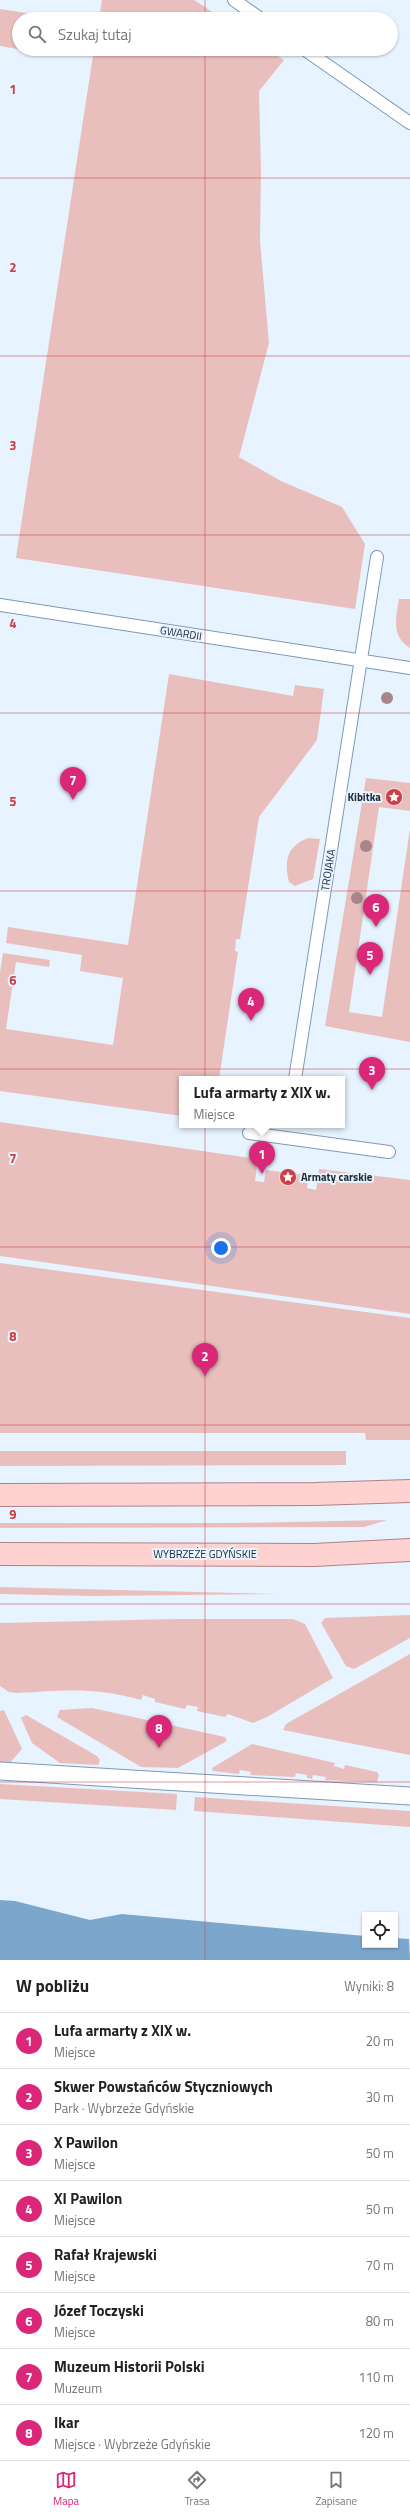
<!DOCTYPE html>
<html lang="pl">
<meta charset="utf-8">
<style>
body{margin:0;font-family:"Titillium Web",sans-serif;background:#f2f2f2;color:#222}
.controls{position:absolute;right:12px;bottom:12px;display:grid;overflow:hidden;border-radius:0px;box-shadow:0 1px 3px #0004}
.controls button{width:36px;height:36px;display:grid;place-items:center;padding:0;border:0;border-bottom:1px solid #e0e0e0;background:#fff;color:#222;font:20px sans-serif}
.you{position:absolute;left:221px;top:1248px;width:14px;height:14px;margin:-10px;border:3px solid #fff;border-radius:50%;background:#1a73e8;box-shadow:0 0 0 6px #1a73e833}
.badge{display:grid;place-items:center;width:26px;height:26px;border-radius:50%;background:#db2777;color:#fff;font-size:13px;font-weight:700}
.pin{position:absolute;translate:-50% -33px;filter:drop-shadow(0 1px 2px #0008)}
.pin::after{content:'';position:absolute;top:21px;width:14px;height:12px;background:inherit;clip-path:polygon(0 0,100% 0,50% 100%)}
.popup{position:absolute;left:179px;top:1076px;width:166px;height:52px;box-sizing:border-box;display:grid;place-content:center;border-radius:0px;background:#fff;filter:drop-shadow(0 1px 3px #0005);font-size:13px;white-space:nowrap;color:#767676}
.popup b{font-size:15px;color:#222}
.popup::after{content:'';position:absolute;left:50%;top:100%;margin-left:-8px;border:8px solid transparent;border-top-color:#fff}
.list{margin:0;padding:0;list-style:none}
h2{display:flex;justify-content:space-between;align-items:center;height:52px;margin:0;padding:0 16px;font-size:17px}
h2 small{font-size:13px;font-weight:400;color:#767676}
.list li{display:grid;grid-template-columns:26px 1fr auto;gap:12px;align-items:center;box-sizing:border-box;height:56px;padding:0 16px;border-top:1px solid #e0e0e0}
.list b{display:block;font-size:15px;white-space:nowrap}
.list p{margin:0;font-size:13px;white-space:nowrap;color:#767676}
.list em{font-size:13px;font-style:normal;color:#767676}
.icon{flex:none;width:22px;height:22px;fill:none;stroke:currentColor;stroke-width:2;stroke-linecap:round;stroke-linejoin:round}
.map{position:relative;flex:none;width:410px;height:1960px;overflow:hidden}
.search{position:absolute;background:#fff;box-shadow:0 1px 3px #0004;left:12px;right:12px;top:12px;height:44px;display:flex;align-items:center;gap:10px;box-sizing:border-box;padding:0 14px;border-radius:22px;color:#767676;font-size:15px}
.sheet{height:500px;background:#fff}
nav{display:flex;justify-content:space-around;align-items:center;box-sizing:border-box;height:56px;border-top:1px solid #e0e0e0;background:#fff;font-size:11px;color:#767676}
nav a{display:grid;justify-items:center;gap:2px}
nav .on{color:#db2777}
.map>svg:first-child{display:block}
</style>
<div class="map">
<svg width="410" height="1960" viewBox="0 0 410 1960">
<rect width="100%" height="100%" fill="#e7f3fe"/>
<g fill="#e9bfbd">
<path d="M102,0H194L223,19H99Z"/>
<path d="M0,9L53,17L52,19H19V49H48L47,54L0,46Z"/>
<path d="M94,49H268L284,60L259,91L261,170L260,241L269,343L239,457L281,481L342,507L365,544L355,609L16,558Z"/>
<path d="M399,599H410V648C391,636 396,618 399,599Z"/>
<path d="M169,674L293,696L295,685L324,689L317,740L259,817L240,939H236L235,951L238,952L219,1079H182V1116L0,1091V972L3,953L50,960L49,967L16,962L6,1029L113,1045L123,978L80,971L82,955L6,943L8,927L128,945Z"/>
<path d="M366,778L410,783V811L379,807L349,1012L382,1017L410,829V1042L325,1026Z"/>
<path d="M308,838L320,839L313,879L295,886L289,882C284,861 286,847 308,838Z"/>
<path d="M0,1122L258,1159L255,1181L264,1182L266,1170L282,1172L281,1184L290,1185L292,1173L309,1176L307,1188L316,1190L319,1169L410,1180V1314L0,1256Z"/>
<path d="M0,1263L410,1318V1440H366L365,1433H0Z"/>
<path d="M0,1451H346V1465L0,1466Z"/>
<path d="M387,1520L364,1527L0,1528V1523H236Z"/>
<path d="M0,1587L277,1594L92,1596L0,1594Z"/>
<path d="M410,1615V1638L354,1669L346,1666L321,1623L325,1618Z"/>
<path d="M176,1619H293L305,1624L333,1678L267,1717L253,1723L228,1714L225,1717L197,1711L198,1707L187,1705L185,1709L155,1702V1699L143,1695L141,1700C96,1687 64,1690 17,1693L9,1692L0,1686V1623Z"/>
<path d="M410,1654V1755L283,1730L286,1724Z"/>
<path d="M92,1708L225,1737L227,1741L178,1768L141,1767L57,1717L60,1710Z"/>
<path d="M4,1710L22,1749L9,1764L0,1763V1711Z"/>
<path d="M26,1715L97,1756L100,1760L98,1765L60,1763L32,1743L21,1718Z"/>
<path d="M252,1744L335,1763L334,1766L344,1769L345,1765L377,1772L379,1775L377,1782H374L325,1780L326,1777L313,1775L312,1779L307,1778V1775L296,1773L295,1777L250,1775L251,1772L240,1770L239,1774L213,1771L212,1768Z"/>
<path d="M0,1784L177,1794L176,1810L0,1799Z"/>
<path d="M195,1797L410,1811V1827L194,1811Z"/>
</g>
<path fill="#7ca7cd" d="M0,1900L15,1901L90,1920L122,1914L365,1936V1945H395V1938L409,1939L410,1960H0Z"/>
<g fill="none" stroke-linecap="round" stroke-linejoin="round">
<g stroke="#7d99b3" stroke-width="14">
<g id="service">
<path d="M234,0L261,19"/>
<path d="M304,49L410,123"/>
<path d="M0,605L410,668"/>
<path d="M295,1079L377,557"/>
<path d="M249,1133L389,1152"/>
</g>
</g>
<g stroke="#7d99b3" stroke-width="19">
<path id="pedestrian" d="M0,1771L410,1796"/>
</g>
<g stroke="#af8386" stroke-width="24">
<g id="primary">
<path d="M0,1495L315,1494L410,1491"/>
<path d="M0,1554L314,1555L410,1550"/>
</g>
</g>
<use href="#service" stroke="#fff" stroke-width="12"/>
<use href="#pedestrian" stroke="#fff" stroke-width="17"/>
<use href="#primary" stroke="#fed2d1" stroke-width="22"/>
</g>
<g fill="#a7858b">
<circle cx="387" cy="698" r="6"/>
<circle cx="366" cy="846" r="6"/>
<circle cx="357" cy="898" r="6"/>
</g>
<path fill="none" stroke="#ce3e48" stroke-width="1" stroke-opacity="0.55" d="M205,0V19M205,49V1960M0,178H410M0,356H410M0,535H410M0,713H410M0,891H410M0,1069H410M0,1247H410M0,1425H410M0,1604H410M0,1782H410"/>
<defs>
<g id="sight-disc" transform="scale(0.9)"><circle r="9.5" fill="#ce3e48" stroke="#e7f3fe"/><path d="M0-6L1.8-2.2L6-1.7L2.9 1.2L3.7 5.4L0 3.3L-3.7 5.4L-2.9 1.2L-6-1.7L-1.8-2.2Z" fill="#fff"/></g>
</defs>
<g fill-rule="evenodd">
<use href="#sight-disc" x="394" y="797"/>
<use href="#sight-disc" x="288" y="1177"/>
</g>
<g text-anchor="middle" stroke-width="4" stroke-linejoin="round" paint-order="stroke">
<g font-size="11" fill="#1d2933" stroke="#e7f3fe">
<text transform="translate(181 633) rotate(9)" y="4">GWARDII</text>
<text transform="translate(328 870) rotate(-81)" y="4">TROJAKA</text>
<text x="205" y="1558">WYBRZEŻE GDYŃSKIE</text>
</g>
<g font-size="11" font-weight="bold" fill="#1d2933" stroke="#e7f3fe" text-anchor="end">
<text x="381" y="801">Kibitka</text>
<text x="301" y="1181" text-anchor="start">Armaty carskie</text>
</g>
</g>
<g font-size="13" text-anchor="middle" font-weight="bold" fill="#ce3e48" stroke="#e7f3fe" stroke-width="4" stroke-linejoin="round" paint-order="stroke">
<text x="13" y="94">1</text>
<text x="13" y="272">2</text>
<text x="13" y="450">3</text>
<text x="13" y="628">4</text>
<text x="13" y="806">5</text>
<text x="13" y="985">6</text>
<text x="13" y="1163">7</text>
<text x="13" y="1341">8</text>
<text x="13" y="1519">9</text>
</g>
</svg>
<div class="controls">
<button><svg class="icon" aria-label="locate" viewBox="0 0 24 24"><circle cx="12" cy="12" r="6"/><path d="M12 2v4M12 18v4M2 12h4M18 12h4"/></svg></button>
</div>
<div class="you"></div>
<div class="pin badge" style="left:262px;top:1174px">1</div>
<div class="popup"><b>Lufa armarty z XIX w.</b>Miejsce</div>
<div class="pin badge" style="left:205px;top:1376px">2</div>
<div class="pin badge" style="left:372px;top:1090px">3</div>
<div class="pin badge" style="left:251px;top:1021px">4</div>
<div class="pin badge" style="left:370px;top:975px">5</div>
<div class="pin badge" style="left:376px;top:927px">6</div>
<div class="pin badge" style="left:73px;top:800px">7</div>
<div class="pin badge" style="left:159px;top:1748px">8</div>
<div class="search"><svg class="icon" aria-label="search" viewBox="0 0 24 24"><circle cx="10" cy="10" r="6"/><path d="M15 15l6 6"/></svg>Szukaj tutaj</div>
</div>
<section class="sheet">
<h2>W pobliżu<small>Wyniki: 8</small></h2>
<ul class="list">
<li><span class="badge">1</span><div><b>Lufa armarty z XIX w.</b><p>Miejsce</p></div><em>20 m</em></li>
<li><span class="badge">2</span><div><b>Skwer Powstańców Styczniowych</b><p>Park · Wybrzeże Gdyńskie</p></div><em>30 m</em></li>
<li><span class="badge">3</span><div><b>X Pawilon</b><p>Miejsce</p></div><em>50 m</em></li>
<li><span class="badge">4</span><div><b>XI Pawilon</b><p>Miejsce</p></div><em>50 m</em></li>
<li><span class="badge">5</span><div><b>Rafał Krajewski</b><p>Miejsce</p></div><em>70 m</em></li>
<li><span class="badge">6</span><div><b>Józef Toczyski</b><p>Miejsce</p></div><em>80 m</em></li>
<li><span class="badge">7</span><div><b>Muzeum Historii Polski</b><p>Muzeum</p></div><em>110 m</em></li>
<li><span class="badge">8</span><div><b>Ikar</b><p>Miejsce · Wybrzeże Gdyńskie</p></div><em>120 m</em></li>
</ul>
</section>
<nav>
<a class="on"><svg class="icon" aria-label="map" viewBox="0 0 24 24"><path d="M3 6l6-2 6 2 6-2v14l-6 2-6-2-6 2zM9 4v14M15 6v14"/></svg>Mapa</a>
<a><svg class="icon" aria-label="directions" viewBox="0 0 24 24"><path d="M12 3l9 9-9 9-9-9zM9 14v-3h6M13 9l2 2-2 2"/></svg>Trasa</a>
<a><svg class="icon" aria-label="saved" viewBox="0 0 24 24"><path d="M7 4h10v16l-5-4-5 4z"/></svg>Zapisane</a>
</nav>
